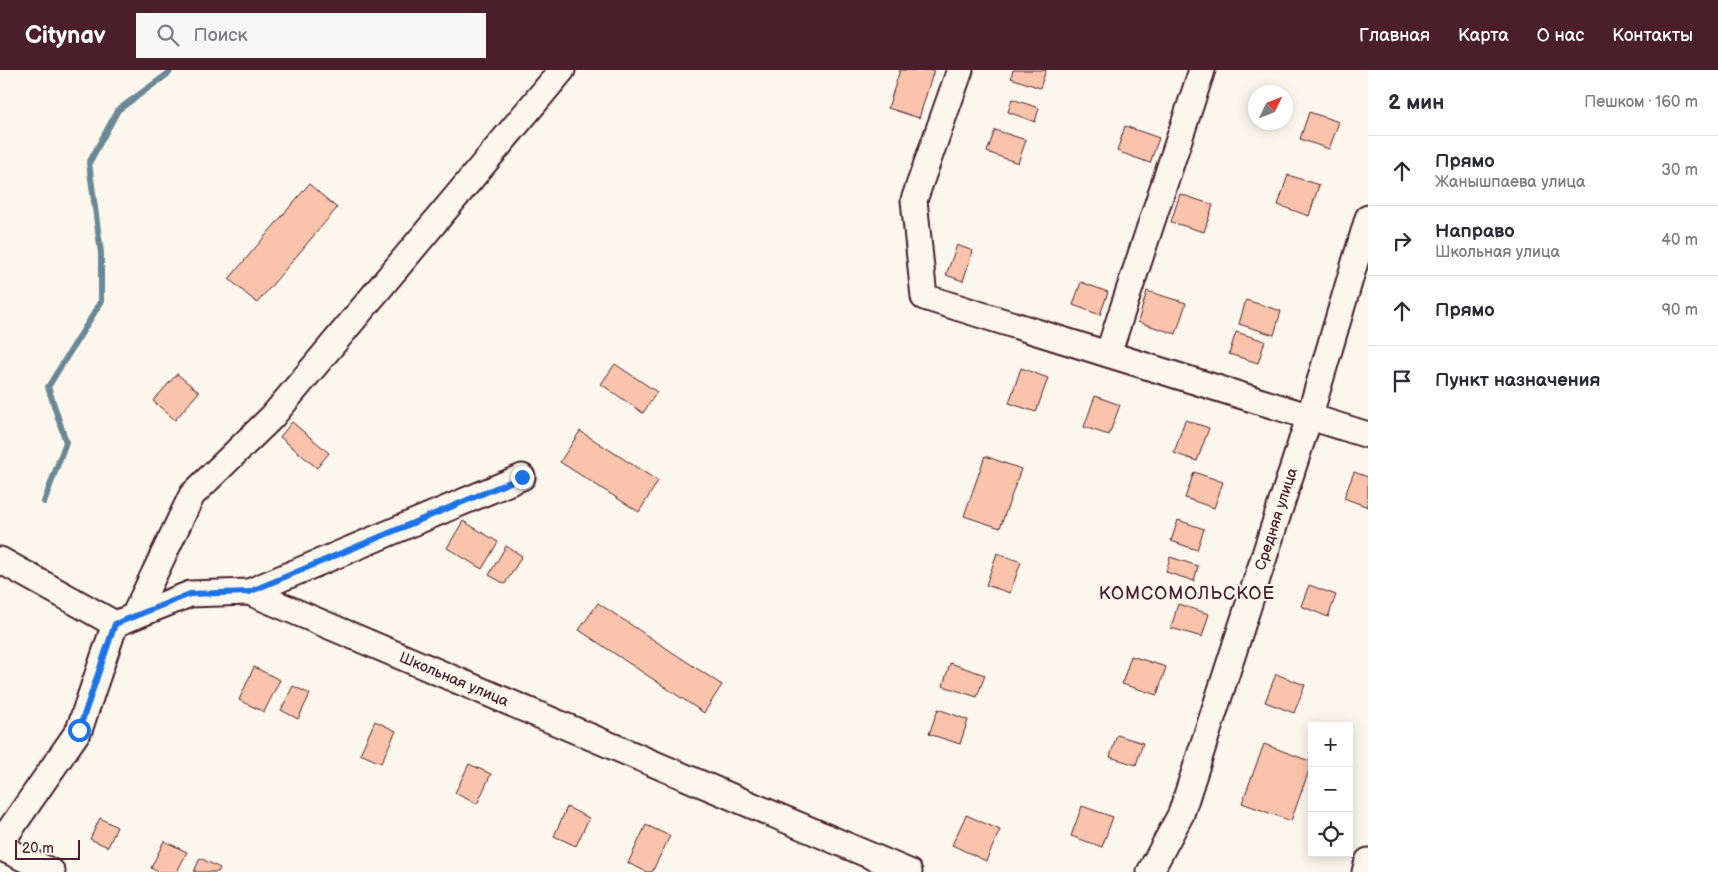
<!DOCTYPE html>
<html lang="ru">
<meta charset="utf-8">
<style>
body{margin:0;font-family:"Balsamiq Sans",sans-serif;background:#f7f7f7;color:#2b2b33}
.controls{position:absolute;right:15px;bottom:15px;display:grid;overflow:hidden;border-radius:0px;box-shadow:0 2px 12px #0003}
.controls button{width:45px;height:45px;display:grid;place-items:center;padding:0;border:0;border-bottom:1px solid #e1e1e2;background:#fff;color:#2b2b33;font:25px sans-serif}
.compass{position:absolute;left:1248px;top:15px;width:45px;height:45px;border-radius:50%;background:#fff;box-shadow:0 2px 12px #0003;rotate:47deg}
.scale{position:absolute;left:15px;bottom:12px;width:65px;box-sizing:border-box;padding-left:5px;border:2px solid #4a1f2b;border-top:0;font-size:14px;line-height:18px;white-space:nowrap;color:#4a1f2b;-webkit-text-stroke:4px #fbf7ec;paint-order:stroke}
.stop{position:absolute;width:15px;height:15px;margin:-11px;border:4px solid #1a73e8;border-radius:50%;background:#fff}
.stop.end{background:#1a73e8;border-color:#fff;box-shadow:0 1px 5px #0008}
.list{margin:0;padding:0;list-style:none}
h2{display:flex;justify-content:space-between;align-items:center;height:65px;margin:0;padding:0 20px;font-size:21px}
h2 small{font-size:16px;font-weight:400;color:#7c7c81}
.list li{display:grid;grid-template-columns:32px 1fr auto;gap:15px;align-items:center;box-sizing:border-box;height:70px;padding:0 20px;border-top:1px solid #e1e1e2}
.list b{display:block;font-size:19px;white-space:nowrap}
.list p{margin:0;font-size:16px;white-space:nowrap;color:#7c7c81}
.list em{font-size:16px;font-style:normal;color:#7c7c81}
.icon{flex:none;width:28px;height:28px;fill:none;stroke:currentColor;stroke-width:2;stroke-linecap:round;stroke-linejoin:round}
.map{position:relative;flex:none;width:1368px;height:802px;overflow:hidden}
header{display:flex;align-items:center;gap:30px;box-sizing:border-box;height:70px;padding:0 25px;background:#4a1f2b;color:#fff}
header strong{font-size:24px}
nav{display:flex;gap:28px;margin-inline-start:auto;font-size:18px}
.search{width:350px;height:45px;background:#f7f7f7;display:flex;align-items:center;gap:12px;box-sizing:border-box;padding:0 18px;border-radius:0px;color:#7c7c81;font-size:19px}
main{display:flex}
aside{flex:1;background:#fff}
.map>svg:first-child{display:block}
</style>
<header>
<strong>Citynav</strong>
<div class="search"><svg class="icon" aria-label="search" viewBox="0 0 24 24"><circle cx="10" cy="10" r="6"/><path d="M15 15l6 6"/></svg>Поиск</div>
<nav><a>Главная</a><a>Карта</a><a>О нас</a><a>Контакты</a></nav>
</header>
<main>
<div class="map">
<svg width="1368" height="802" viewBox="0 0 1368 802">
<rect width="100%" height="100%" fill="#fbf7ec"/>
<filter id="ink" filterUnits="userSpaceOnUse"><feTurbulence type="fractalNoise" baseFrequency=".02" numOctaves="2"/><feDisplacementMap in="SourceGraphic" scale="10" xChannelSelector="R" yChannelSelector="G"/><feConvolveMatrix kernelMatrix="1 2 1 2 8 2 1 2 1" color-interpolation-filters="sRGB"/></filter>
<g filter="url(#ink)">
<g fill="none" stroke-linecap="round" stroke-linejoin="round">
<path stroke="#6a8896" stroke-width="6" d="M44,432L66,372L48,317L101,232V183L89,93L118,40L169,3L170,0"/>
</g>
<g fill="#fac4ac" stroke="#4a1f2b">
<path d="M900,0H934L919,48L888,38Z"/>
<path d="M1013,0H1046L1040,18L1011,8Z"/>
<path d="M1012,29L1039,38L1035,52L1008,42Z"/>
<path d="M1309,42L1339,52L1329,79L1300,69Z"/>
<path d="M1125,56L1159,68L1150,93L1117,81Z"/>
<path d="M995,60L1026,70L1018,93L987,82Z"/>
<path d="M1288,105L1319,115L1309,146L1278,135Z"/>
<path d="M309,114L337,138L257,233L229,209Z"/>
<path d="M1180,124L1213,135L1204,162L1171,152Z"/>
<path d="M957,175L973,181L963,211L946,205Z"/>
<path d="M1081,212L1108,222L1100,245L1073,235Z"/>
<path d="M1147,221L1186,233L1176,264L1138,252Z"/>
<path d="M1246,230L1281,241L1274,265L1239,254Z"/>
<path d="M1236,262L1265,271L1258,293L1229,284Z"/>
<path d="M615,294L657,322L643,343L601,314Z"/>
<path d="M1021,298L1048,308L1036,342L1009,333Z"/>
<path d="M177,304L199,322L175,350L153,331Z"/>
<path d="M1095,326L1120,335L1109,365L1084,357Z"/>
<path d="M1185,350L1209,358L1197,391L1174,383Z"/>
<path d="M292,352L329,383L317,398L280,367Z"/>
<path d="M580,361L658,411L639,442L560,392Z"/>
<path d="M985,386L1021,399L1000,458L964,446Z"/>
<path d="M1194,402L1223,412L1214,438L1185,428Z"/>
<path d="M1354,402L1368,407V437L1344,428Z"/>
<path d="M1178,450L1204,459L1197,480L1171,471Z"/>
<path d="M463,451L498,472L482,499L447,478Z"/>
<path d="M506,476L522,486L505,514L489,505Z"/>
<path d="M997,483L1021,492L1010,523L986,515Z"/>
<path d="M1170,487L1198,496L1194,511L1166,502Z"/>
<path d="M1309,515L1336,525L1328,547L1301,536Z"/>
<path d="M598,533L722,615L704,643L579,560Z"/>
<path d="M1178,534L1209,544L1202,567L1171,558Z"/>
<path d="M1131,586L1166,597L1157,625L1122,614Z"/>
<path d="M950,593L985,605L977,627L943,616Z"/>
<path d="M254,597L280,610L264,642L239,630Z"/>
<path d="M1276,604L1305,615L1294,643L1265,632Z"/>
<path d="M293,616L310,624L298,649L281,640Z"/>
<path d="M938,639L968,650L960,674L929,664Z"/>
<path d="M375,651L396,661L381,693L360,684Z"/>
<path d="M1117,665L1143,673L1136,695L1110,687Z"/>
<path d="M1264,674L1312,692L1291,751L1242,733Z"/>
<path d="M469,694L491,704L477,734L455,723Z"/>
<path d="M1082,736L1113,747L1102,777L1071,766Z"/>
<path d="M567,737L589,748L576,776L554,766Z"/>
<path d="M966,745L1000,760L986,791L952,775Z"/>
<path d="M100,748L117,757L108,777L90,769Z"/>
<path d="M646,755L670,766L652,802H647L628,793Z"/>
<path d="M164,771L187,782L177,802H158L151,798Z"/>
<path d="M200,788L220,798L218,802H194Z"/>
</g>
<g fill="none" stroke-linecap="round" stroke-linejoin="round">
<g stroke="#4a1f2b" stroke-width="29">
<g id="minor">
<path d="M960,0L914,130L924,227L1368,365"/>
<path d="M1108,284L1202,0"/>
<path d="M0,490L115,554"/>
<path d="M249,522L522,407"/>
<path d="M134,546L192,425L272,347L562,0"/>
<path d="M115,554L190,524L249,522L909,802"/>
<path d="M0,774L79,660L115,554"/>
<path d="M0,777L52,802"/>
<path d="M1150,802L1181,744L1309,348L1368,148"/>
<path d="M1365,802L1368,791"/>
</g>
</g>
<use href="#minor" stroke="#fbf7ec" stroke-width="25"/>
</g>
</g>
<g fill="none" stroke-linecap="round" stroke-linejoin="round" filter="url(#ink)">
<path stroke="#1a73e8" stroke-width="6" d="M79,660L115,554L190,524L249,522L522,407"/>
</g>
<g text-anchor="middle" stroke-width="4" stroke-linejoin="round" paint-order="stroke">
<g font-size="15" fill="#4a1f2b" stroke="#fbf7ec">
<text transform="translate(1276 449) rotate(-72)" y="5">Средняя улица</text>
<text transform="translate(454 609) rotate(23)" y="5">Школьная улица</text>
</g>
<g font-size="18" letter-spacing="1" fill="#4a1f2b" stroke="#fbf7ec">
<text x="1187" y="529">КОМСОМОЛЬСКОЕ</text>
</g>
</g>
</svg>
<div class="controls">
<button>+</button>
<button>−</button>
<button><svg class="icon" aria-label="locate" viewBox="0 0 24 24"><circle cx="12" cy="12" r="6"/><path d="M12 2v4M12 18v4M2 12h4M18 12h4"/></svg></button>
</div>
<svg class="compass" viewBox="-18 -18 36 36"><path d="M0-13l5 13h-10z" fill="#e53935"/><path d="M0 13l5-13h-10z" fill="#7c7c81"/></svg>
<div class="scale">20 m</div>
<div class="stop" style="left:79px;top:660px"></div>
<div class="stop end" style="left:522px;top:407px"></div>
</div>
<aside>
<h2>2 мин<small>Пешком · 160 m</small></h2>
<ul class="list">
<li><svg class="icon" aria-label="ahead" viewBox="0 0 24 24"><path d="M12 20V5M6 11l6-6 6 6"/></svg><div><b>Прямо</b><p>Жанышпаева улица</p></div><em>30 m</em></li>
<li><svg class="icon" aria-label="right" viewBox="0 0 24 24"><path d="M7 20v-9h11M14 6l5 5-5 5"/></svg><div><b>Направо</b><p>Школьная улица</p></div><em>40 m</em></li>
<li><svg class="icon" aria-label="ahead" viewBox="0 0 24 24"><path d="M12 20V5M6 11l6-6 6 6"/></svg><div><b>Прямо</b></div><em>90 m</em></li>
<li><svg class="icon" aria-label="arrive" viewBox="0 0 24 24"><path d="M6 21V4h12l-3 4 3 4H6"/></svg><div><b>Пункт назначения</b></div></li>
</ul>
</aside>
</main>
